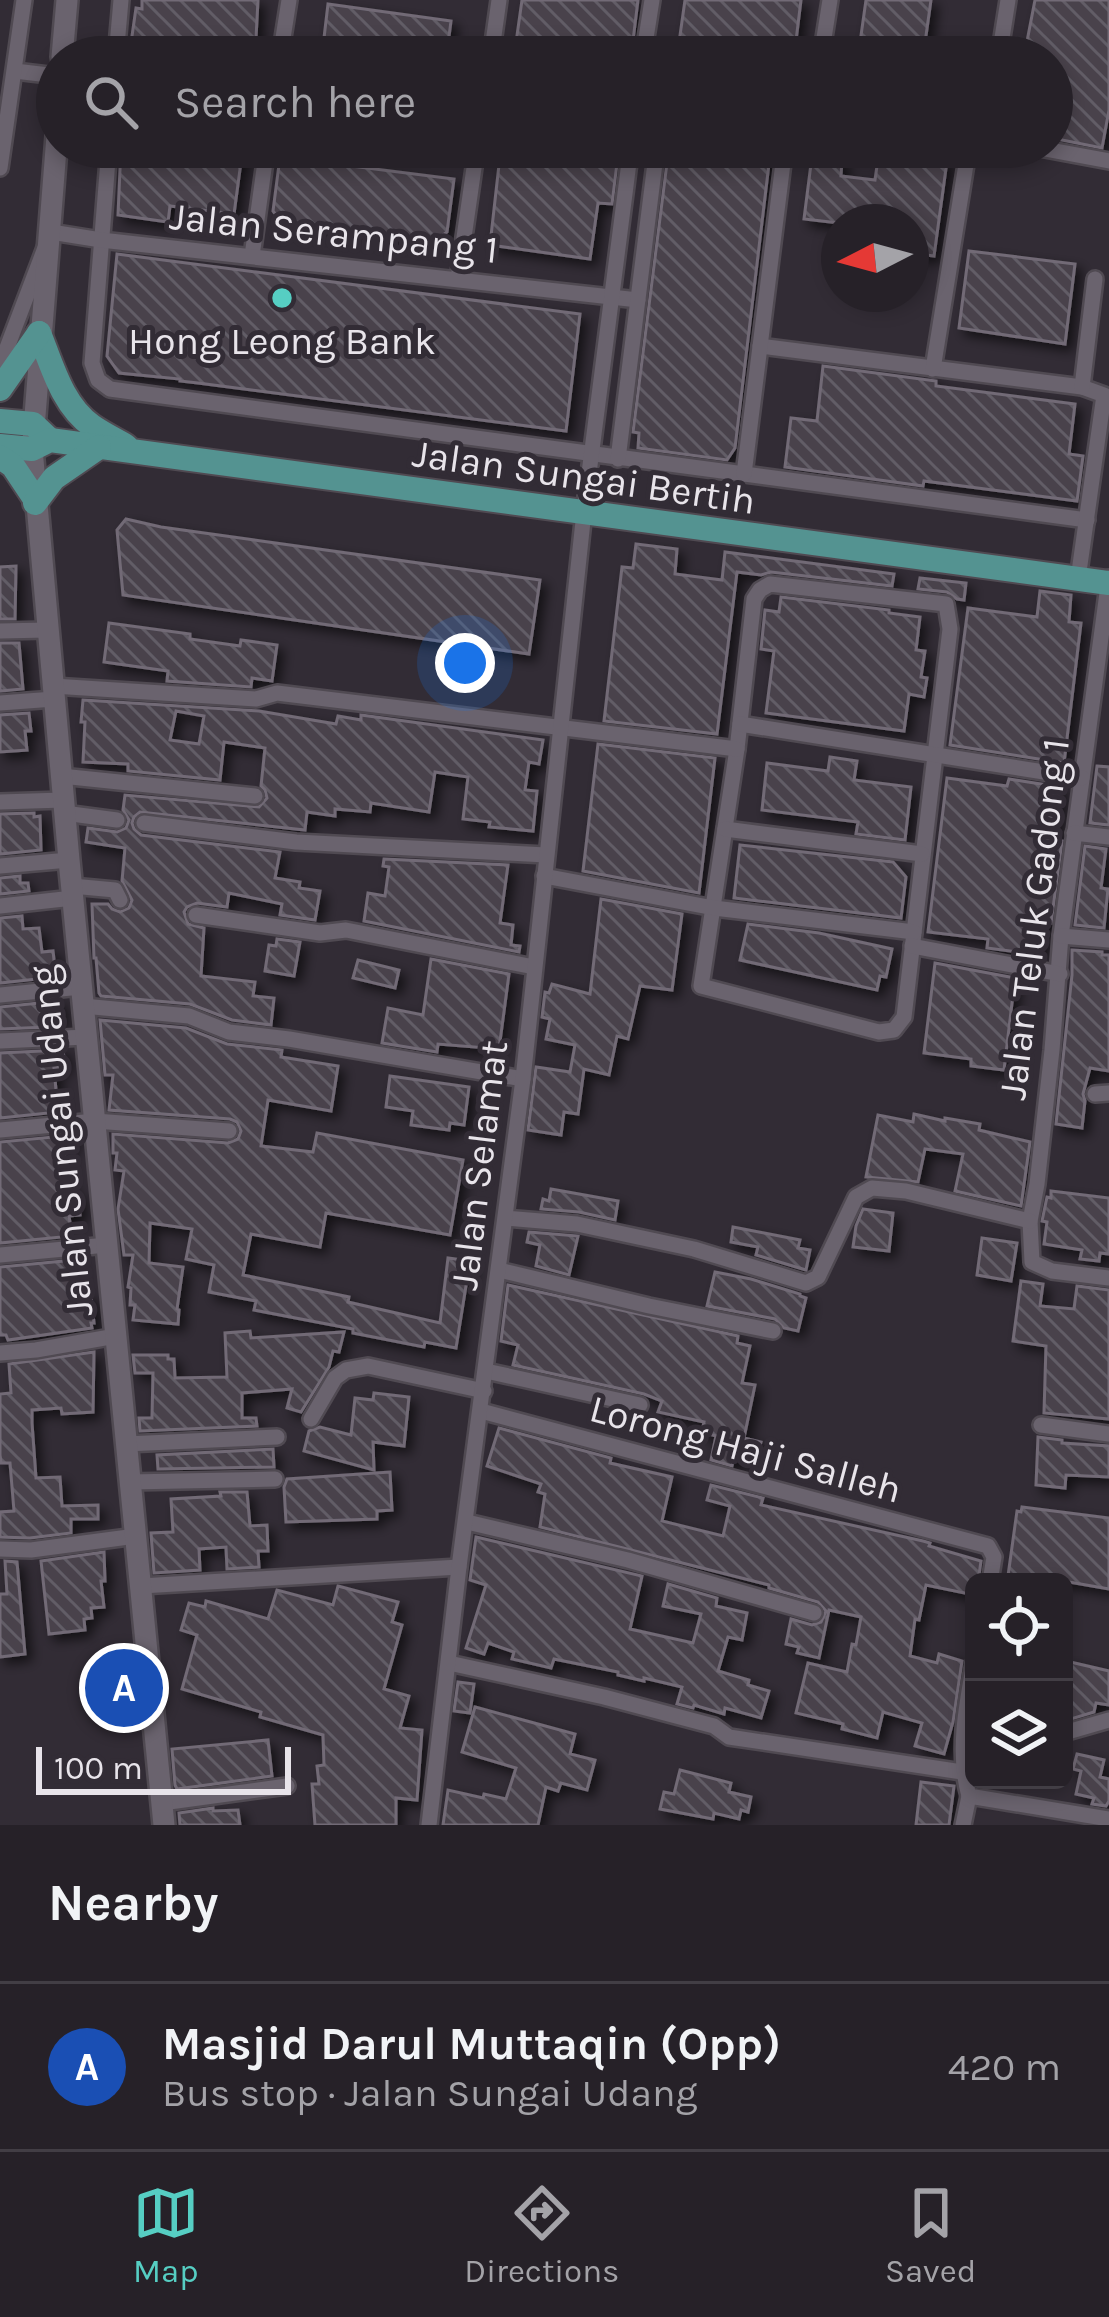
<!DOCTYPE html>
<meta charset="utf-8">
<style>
body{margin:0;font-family:Karla,sans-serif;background:#322e34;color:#f1f3f6}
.controls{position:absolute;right:36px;bottom:36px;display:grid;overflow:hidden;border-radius:18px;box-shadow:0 6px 18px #0003}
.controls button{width:108px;height:108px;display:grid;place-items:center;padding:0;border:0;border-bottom:3px solid #423e45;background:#262128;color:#f1f3f6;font:60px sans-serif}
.compass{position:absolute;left:821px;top:204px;width:108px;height:108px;border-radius:50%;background:#262128;box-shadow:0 6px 18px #0003;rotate:264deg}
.scale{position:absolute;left:36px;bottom:30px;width:255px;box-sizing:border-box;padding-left:12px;border:6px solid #e8e4ea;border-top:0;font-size:33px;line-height:42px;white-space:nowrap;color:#e8e4ea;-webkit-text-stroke:9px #322c35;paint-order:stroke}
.you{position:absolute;left:465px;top:663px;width:42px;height:42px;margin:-30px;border:9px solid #fff;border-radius:50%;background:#1a73e8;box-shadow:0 0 0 18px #1a73e833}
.badge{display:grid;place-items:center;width:78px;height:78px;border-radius:50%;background:#56cec3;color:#fff;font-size:39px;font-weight:700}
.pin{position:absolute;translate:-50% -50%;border:6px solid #fff;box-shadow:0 3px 12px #0006}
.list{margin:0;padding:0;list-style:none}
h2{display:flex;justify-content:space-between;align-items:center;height:156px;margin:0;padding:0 48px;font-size:51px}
h2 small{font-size:39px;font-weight:400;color:#a4a3a8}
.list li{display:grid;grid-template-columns:78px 1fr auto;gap:36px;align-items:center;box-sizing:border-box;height:168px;padding:0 48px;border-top:3px solid #423e45}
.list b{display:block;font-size:45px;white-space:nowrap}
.list p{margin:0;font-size:39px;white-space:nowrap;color:#a4a3a8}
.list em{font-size:39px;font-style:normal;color:#a4a3a8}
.icon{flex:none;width:66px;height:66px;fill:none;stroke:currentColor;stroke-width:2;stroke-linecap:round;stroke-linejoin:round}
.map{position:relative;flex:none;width:1109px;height:1825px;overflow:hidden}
.search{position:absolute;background:#262128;box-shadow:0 6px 18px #0003;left:36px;right:36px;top:36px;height:132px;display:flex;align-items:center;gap:30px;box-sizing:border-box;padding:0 42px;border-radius:66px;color:#a4a3a8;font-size:45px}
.sheet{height:324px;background:#262128}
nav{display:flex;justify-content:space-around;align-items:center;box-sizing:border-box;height:168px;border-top:3px solid #423e45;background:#262128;font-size:33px;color:#a4a3a8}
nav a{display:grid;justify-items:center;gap:6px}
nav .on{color:#56cec3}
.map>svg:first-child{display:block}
</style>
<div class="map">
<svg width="1109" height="1825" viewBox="0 0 1109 1825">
<defs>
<pattern id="building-back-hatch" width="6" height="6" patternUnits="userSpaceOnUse" patternTransform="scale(3)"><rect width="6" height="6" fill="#48424c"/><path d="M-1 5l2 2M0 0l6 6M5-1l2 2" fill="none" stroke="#625d66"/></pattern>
<filter id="shadow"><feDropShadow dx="6" dy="6" stdDeviation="6" flood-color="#0009"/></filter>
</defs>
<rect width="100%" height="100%" fill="#322c35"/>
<g fill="url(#building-back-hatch)" stroke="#726b76" stroke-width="3" fill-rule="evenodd" filter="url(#shadow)">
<path d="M142,0H258L255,57H129L136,8L142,9Z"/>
<path d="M522,0H638L631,57H514Z"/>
<path d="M685,0H801L794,57H677Z"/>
<path d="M866,0H931L923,57H858Z"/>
<path d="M1035,0H1109V110L1102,148L1052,138V57H1024Z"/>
<path d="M328,4L451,21L447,52L324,38Z"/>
<path d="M121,147H243L234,214L170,206L168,222L118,215Z"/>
<path d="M501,147H619L612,204L598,203L590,259L490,245Z"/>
<path d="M669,147H771L735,448L727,460L638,448L639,433L633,432Z"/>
<path d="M879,152L947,161L934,256L911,253V222L839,223L804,219L812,156L842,160L841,176L875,180Z"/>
<path d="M280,157L454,179L447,232L432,243L283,224L273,211Z"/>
<path d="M969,251L1075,264L1065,344L959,328Z"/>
<path d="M117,254L580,314L566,431L198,383L180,381V379L119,373L107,356Z"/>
<path d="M823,366L936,381V386L1075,404L1069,454L1083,456L1077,501L924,481L923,486L785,467L791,418L817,421Z"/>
<path d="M126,519L161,527L540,580L529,654L123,595L117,530Z"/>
<path d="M636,544L677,549L675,574L722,580L725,552L894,574L892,586L771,572L761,575L737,572L717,734L604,721L622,567L633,568Z"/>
<path d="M16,566L15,619H0V567Z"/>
<path d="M920,578L966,583L964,600L957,599L947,592L918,589Z"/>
<path d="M1040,591L1071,595L1069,622L1081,623L1064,763L950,745L968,608L1037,617Z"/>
<path d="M781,597L889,610V613L920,617L916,650L925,651L921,677L927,678L924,697L909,694L904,731L766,713L774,651L761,649L765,610L779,612Z"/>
<path d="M109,623L190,634V639L240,646L241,640L277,645L272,681L252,678L251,687L167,681L168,671L104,662Z"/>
<path d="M0,643H19L23,689L0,691Z"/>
<path d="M83,700L259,711L336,724L338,716L361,720V715L543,740L539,764L529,762L525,790L537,791L533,831L489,827L490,822L463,819L468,777L435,772L429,812L371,803L370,812L335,809V816L307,812L305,830L140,812L134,817L132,823L134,829L141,835L280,852L275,878L300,882L299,888L320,891L315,920L280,915L282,904L229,893L227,907L197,903L187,907L184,912L188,924L204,928L201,976L255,982L253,996L274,998L271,1025L232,1020L190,1004L101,996L99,993L96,958H94L92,904H108L112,909L120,912L129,908L132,900L122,881L125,848L86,842L88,828L117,832L126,828L129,820L123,810L125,795L259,807L267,798L265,790L261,786L265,748L224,742L220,780L128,771V764L83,762L85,722H81ZM176,711L204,716L199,744L170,740Z"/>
<path d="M29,713L31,731H25L27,750L0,752V715Z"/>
<path d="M598,744L715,758L699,893L583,871Z"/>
<path d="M830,757L857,761L854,780L911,787L905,840L856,834L858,822L762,810L767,763L828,771Z"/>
<path d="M1097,766L1109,767V825L1090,823Z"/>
<path d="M947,778L1007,786L1009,779L1060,787L1054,840L1062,841L1051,923L1044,922L1040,955L987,948L988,939L928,932Z"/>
<path d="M34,813V817L40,816L41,850L0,854V814Z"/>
<path d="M740,845L893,862L906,877L901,918L734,898Z"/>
<path d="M1085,846L1106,849L1101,888L1108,889L1104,928L1075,925Z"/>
<path d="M384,859L508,865L500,923L513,925L511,945L520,946L519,952L364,921L368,893L385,896L389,867L383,866Z"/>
<path d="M20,876V883H28L29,891L0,894V878Z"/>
<path d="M601,899L682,914L672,990L640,986L628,1039L617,1036L609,1075L584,1069L578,1114L564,1112L561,1135L528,1130L536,1067L570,1072L575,1045L546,1039L550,1019L542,1017L545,992L549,993L552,984L590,994Z"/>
<path d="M22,916L23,929L39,928L42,952L53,951L56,977L0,983V918Z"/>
<path d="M748,924L819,933L892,949L886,977L880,976L877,990L740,960Z"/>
<path d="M277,939L300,942L294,976L265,971L269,945L276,946Z"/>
<path d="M1072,950L1102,952V955H1109V1071L1090,1068L1083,1094L1085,1101L1082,1128L1056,1124L1072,975Z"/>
<path d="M431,959L509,974L499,1049L438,1044L437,1052L382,1043L388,1008L423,1015Z"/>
<path d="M358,960L399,970L395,988L353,978Z"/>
<path d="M935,963L1015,978L1004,1070L971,1066V1059L924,1053Z"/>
<path d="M59,1001L61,1022L49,1023V1027L0,1029V1007Z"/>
<path d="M100,1020L186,1028L227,1044L282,1050L281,1057L338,1066L331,1111L268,1100L261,1146L313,1152L317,1133L463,1160L450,1235L326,1213L320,1247L251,1234L243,1275L349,1297L348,1302L440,1323L448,1258L470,1261L456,1348L425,1342L424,1347L353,1333V1329L254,1310L256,1301L209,1292L214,1265L186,1259L192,1229L150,1223L149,1263L183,1267L177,1309L179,1310L178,1324L133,1320L135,1305H130L131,1288L128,1287L133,1255H124L118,1209L124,1171L115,1170L117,1153H113V1134L228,1143L238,1139L241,1131L237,1122L230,1119L109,1110L113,1075H105Z"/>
<path d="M63,1050L65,1067L54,1068L58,1112L0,1118V1053Z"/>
<path d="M390,1076L469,1087L464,1125L450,1123L449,1130L411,1125L413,1111L386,1107Z"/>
<path d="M914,1114L945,1121V1118L980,1124L979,1130L1030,1142L1021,1206L955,1191L963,1154L925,1149L918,1182L866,1177L878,1115L913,1122Z"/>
<path d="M74,1135L75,1140L68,1141V1151H64L69,1193L78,1192L80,1215L69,1216L72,1236L0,1243V1142Z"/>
<path d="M551,1189L618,1201L615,1220L579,1212L541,1209L543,1199L549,1201Z"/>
<path d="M1051,1191L1109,1198V1254L1100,1253L1099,1261L1080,1259L1082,1250L1044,1244L1047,1222L1042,1221L1047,1197L1051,1198Z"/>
<path d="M863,1209L893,1213L889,1251L853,1247L856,1226Z"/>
<path d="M733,1227L800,1240L798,1248L810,1250L806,1270L756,1255L758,1247L731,1242Z"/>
<path d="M529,1232L578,1236L569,1275L536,1266L540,1245L527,1242Z"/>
<path d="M982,1238L1017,1243L1011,1281L977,1275Z"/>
<path d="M75,1260L76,1297L91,1296L94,1323H91L92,1328L8,1340L6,1335H0V1267Z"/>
<path d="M715,1272L751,1279L800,1294V1296L806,1298L798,1331L784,1328L775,1319L707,1306Z"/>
<path d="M1021,1281L1043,1284L1040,1306L1074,1309L1077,1286L1109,1290V1419L1044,1413L1046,1346L1013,1341Z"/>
<path d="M508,1285L738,1336L737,1343L750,1346L742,1383L755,1385L744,1438L761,1442L755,1463L734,1458L732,1466L711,1460L716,1436L702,1432L704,1422L658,1412L662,1401L644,1394L513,1365L518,1345L501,1341Z"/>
<path d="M250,1331L251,1338L344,1332L339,1352L333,1351L329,1367L301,1412L287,1408L292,1389L242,1393V1418H256L257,1426L140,1431L139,1418H152L153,1373H135L133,1355H168V1359H174L175,1378L227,1377L225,1333Z"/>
<path d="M94,1352L93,1412L62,1414L61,1408L32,1410V1423L36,1478L60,1477L62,1506L98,1505V1519H71V1533L30,1538L0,1537V1512L14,1511L10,1463H1L0,1455V1394L11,1393L9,1364Z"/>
<path d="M374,1393L409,1397L404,1446L373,1442L374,1470L304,1451L309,1431L320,1427L351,1435L355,1398L373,1400Z"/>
<path d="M499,1428L611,1458L610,1463L672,1477L662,1521L723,1536L730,1506L707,1500L711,1485L763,1498L761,1505L923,1541L930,1543L929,1546L981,1561L978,1582H974V1595L926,1585L919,1620L915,1619L910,1656L937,1663L939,1654L962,1661L953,1722L944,1754L915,1746L922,1723L883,1712L877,1738L842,1729L843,1724L796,1713L808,1663L847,1672L852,1644L856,1645L861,1617L829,1610L819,1658L797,1653L799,1647L786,1644L791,1619L812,1625L821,1622L826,1611L818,1602L769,1588V1585L540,1527L545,1494L538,1492L541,1484L487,1466Z"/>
<path d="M1038,1437L1062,1440V1443L1109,1446V1477L1066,1475L1065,1488L1036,1485Z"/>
<path d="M273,1449L274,1467L158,1469L157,1455Z"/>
<path d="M390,1472L392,1510L377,1511V1519L286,1522L284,1487L287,1479Z"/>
<path d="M220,1492H247L250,1526L267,1525L268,1551H258L259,1567L227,1569L226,1547L199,1549L200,1570L154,1573L151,1533L173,1532L171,1499L221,1496Z"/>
<path d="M1022,1507L1109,1518V1589L1069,1582H1037V1579L1008,1576L1017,1511L1021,1512Z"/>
<path d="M476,1537L642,1576L630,1629L693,1643L701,1614L663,1606L668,1584L717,1598L716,1606L747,1613L742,1640L728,1637L718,1671L749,1680L748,1685L769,1691L761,1718L725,1708L724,1714L694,1705L693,1708L677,1704L682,1687L644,1678V1681L618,1675V1672L554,1659L551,1668L512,1659L514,1652L488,1643L484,1654L466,1648L486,1585L470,1580Z"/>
<path d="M104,1552L105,1581H101L104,1607L91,1608L92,1618L84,1619L85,1630L49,1634L41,1561Z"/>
<path d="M5,1561L17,1562L25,1654L0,1657V1594H7Z"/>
<path d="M338,1586L398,1602L392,1622L402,1625L384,1689L409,1696L400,1728L422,1730L417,1800L396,1798V1825H315L312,1784H319L317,1766L324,1765L323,1735L260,1717L261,1712L182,1689L197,1635L181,1630L189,1603L205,1607L206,1601L268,1619L277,1590L333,1605Z"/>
<path d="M1066,1661L1109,1671V1705L1096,1703L1094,1712L1071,1719L1064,1717Z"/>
<path d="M458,1682L474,1684L470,1713L454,1711Z"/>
<path d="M475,1707L575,1734L570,1754L595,1760L587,1790L561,1783L558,1791L546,1787L538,1825H443L448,1790L483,1798L484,1794L506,1799L516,1768L462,1752Z"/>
<path d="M268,1740L272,1776L177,1789L175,1785L172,1749Z"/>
<path d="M1077,1754L1104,1760L1100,1777L1109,1779V1801L1106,1806L1092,1804L1094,1798L1076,1794L1081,1771L1073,1769Z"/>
<path d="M680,1770L731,1783L729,1792L751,1797L748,1812L741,1810L739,1819L714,1813L713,1819L660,1809L664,1792L674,1794Z"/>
<path d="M921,1782L954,1786L949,1825H916Z"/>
<path d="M213,1808V1811L238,1810L240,1825H180L179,1813Z"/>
</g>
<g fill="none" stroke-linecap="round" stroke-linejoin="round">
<g stroke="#504a52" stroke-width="20">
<g id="minor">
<path d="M116,57L121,0"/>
<path d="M280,57L289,0"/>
<path d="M491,57L499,0"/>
<path d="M643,57L652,0"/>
<path d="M821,57L830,0"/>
<path d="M999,57L1008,0"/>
<path d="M15,71L57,76"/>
<path d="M109,147L92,363L98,380L110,389L1087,520"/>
<path d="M937,147L968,152"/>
<path d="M1034,147L1109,161"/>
<path d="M0,168L24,0"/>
<path d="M252,256L267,147"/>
<path d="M458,279L477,147"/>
<path d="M760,346L1082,387L1104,395L1078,579"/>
<path d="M0,366L51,232L101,240L638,300"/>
<path d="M933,369L968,152"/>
<path d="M1082,387L1095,279"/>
<path d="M618,459L657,147"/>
<path d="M744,474L785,147"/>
<path d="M1109,578L1061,936L1052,1050L1037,1184L1030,1221L1032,1262L1052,1271L1109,1278"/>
<path d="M770,584L946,604L950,629L904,1017L894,1030L879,1032L701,986L737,749L754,599L760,590Z"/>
<path d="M0,631L47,630"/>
<path d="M53,686L256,699L277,693L737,749"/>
<path d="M0,703L54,699"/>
<path d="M740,724L1082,778"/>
<path d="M61,776L255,796"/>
<path d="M0,802L63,800"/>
<path d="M64,813L117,820"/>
<path d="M144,823L296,842L546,855"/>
<path d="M725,829L922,854"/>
<path d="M1074,833L1109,837"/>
<path d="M0,866L69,860"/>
<path d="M544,876L714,908L914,932"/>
<path d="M72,886L115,890L120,900"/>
<path d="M0,906L73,898"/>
<path d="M196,915L320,933L346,930L534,967"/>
<path d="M1061,936L1109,940"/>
<path d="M912,946L1060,974"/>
<path d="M0,995L81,987"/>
<path d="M83,1006L189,1016L229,1032L289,1039L523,1079"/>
<path d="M0,1041L86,1037"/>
<path d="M1095,1094L1109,1093"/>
<path d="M0,1130L95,1121L229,1131"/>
<path d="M506,1218L577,1224L694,1249L806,1283L818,1277L856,1197L872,1188L906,1191L1030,1221"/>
<path d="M0,1255L107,1245"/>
<path d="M499,1270L649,1306L773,1331"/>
<path d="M0,1353L36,1350L116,1336"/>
<path d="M486,1371L640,1405"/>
<path d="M481,1411L988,1546L994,1557L990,1582"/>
<path d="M311,1419L335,1378L346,1370L368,1366L484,1391"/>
<path d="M1041,1425L1109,1434"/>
<path d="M126,1444L277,1437"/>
<path d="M130,1482L275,1479"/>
<path d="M467,1522L628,1560L814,1613"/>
<path d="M0,1549L31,1550L136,1536"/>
<path d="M141,1586L459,1567"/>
<path d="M449,1663L604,1697L714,1726L729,1737L962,1772"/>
<path d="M974,1663C966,1706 957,1754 969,1796L1109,1819"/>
<path d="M1064,1733L1109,1720"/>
<path d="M162,1803L287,1786"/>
<path d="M429,1825L459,1567L523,1079L584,512L631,147"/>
<path d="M963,1825L969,1796"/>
</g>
</g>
<g stroke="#504a52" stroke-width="26">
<path id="tertiary" d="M32,449L69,860L164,1825"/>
</g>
<g stroke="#504a52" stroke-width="26">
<g id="secondary">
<path d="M62,57L67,0"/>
<path d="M33,441L57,136"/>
</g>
</g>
<g stroke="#504a52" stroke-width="28">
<g id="primary">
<path d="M39,333C52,365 62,405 92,426C102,433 114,439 126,446"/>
<path d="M0,389L39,333"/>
<path d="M0,421L33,424L50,440"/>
<path d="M0,446L32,449L50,440L1109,583"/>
<path d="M0,457L13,466L35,499"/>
<path d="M35,503L54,478L99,447"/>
</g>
</g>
<use href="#minor" stroke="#6a636e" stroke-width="15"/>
<use href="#tertiary" stroke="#6a636e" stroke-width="21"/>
<use href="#secondary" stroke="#6a636e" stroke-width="21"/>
<use href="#primary" stroke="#549391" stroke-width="24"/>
</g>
<circle fill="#56cec3" stroke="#322c35" stroke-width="4.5" cx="282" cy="298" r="12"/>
<g text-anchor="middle" stroke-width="10" stroke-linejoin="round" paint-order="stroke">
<g font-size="39" fill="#e8e4ea" stroke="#322c35">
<text transform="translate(334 232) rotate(6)" y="14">Jalan Serampang 1</text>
<text transform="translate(584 476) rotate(8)" y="14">Jalan Sungai Bertih</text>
<text transform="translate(1033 919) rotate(-83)" y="14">Jalan Teluk Gadong 1</text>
<text transform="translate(60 1141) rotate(-96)" y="14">Jalan Sungai Udang</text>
<text transform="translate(478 1165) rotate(-83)" y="14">Jalan Selamat</text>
<text transform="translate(746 1448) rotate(15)" y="14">Lorong Haji Salleh</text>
</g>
<g font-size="39" fill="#e8e4ea" stroke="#322c35">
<text x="282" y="354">Hong Leong Bank</text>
</g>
</g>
</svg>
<div class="controls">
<button><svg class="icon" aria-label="locate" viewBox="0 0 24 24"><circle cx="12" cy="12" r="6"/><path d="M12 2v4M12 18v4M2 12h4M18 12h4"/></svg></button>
<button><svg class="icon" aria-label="layers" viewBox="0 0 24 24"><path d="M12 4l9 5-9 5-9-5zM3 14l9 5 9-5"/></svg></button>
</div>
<svg class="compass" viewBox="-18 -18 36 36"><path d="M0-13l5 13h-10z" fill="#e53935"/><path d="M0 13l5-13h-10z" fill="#a4a3a8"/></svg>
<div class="scale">100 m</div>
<div class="you"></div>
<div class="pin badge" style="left:124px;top:1688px;background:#1a4fb4">A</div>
<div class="search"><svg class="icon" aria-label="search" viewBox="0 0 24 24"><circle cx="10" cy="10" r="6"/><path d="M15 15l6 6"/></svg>Search here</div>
</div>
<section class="sheet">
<h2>Nearby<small></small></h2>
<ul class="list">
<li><span class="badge" style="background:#1a4fb4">A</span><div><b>Masjid Darul Muttaqin (Opp)</b><p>Bus stop · Jalan Sungai Udang</p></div><em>420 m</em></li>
</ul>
</section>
<nav>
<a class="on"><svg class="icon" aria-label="map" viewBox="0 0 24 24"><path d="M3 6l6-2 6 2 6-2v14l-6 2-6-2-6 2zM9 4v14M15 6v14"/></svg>Map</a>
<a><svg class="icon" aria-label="directions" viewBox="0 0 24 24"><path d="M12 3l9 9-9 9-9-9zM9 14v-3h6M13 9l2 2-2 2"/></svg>Directions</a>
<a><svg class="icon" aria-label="saved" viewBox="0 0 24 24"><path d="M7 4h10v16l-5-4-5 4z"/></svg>Saved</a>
</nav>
